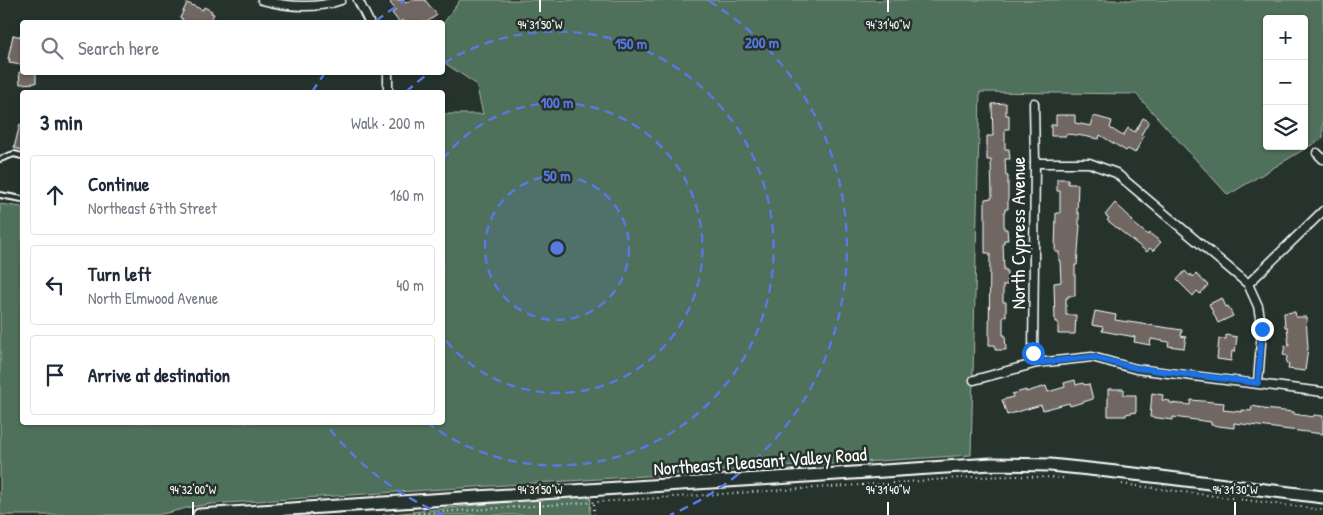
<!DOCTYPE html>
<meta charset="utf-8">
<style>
body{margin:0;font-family:"Patrick Hand",sans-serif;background:#f6f6f7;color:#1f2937}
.controls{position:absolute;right:15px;top:15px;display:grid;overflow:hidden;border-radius:5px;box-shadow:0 1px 4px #0004}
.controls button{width:45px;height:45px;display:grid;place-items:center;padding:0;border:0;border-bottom:1px solid #e0e1e3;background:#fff;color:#1f2937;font:25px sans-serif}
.stop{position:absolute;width:15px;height:15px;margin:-11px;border:4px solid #1a73e8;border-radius:50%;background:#fff}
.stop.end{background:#1a73e8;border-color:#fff;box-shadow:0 1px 5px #0008}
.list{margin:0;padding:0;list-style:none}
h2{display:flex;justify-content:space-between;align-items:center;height:65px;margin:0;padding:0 20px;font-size:21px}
h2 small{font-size:16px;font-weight:400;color:#747a83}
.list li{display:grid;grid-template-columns:32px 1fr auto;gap:15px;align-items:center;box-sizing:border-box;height:80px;margin:0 10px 10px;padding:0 10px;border:1px solid #e0e1e3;border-radius:5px}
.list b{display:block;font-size:19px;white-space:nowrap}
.list p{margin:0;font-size:16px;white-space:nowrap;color:#747a83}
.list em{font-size:16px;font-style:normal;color:#747a83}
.icon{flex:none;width:28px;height:28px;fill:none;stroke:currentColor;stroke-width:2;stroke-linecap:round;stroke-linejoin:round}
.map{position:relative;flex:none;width:1323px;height:515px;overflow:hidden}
.search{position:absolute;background:#fff;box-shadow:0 1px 4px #0004;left:20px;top:20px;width:425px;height:55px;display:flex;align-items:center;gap:12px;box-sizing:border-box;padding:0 18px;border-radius:5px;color:#747a83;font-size:19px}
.panel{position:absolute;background:#fff;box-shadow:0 1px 4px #0004;left:20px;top:90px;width:425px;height:335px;border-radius:5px}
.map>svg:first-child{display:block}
</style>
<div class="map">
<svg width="1323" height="515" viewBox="0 0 1323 515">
<rect width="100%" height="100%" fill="#26332d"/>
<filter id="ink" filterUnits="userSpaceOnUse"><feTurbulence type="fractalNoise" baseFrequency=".02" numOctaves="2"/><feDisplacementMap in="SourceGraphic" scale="10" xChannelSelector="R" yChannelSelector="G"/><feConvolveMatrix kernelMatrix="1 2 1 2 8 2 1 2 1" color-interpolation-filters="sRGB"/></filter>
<g filter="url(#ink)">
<g fill="#50705a" stroke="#a8b8ac" fill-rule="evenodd">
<path d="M460,0H1323V138L1228,195L1136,94L980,92L971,455L211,504L191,507L158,515H0V204L22,207V422H442L443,114H483L476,84L443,62V24ZM1267,19H1304V146H1267Z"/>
<path d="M591,493L590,515H383Z"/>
</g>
<g fill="#6f6662" stroke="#fff">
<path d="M394,0H403L406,3L410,0H425L437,15L427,22H405L403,20L399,22L392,13L396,10L390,3Z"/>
<path d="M187,3L203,10L204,7L212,11L211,13L214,14L210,22H181L183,19L180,18Z"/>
<path d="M13,35L22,37V65L9,63L10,59H8Z"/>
<path d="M19,72H36V83L20,84Z"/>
<path d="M1006,103V115H1009V129H1005V149H1009L1010,159H1005L1006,176H1008V209H1005V212H1004V229H1007L1008,240H1004V243H1003L1004,270H1007V285H1003V302H1006V316H1003V335H1005L1006,350H995V345H989L990,253H985V199L992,198L991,160H987V136H993L992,104Z"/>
<path d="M1056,115H1075V123L1091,126L1094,116L1112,121L1110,128L1123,136L1128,128L1135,132L1143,118L1149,121L1141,135L1144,136L1135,153L1128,149L1126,151L1100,135L1099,139L1077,135L1066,134V136H1051V125H1056Z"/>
<path d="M20,124L22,125V150L14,148Z"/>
<path d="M1057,179H1068V184H1078L1077,213H1079V225H1080L1077,265H1075V296H1068V298H1066V315H1076L1075,334H1058V322H1055L1054,283L1061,282L1060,261H1059V252H1055L1056,213H1060V191H1057Z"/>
<path d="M1115,203L1130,217L1129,218L1133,221L1132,222L1148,235L1149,233L1161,242L1153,251L1150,248L1147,252L1107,220L1109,218L1105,215Z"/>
<path d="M1185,271L1190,276L1191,274L1193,277L1196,274L1208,285L1200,294L1197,291L1193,296L1177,280Z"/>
<path d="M1222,298L1226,307L1228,306L1233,316L1218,323L1209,304Z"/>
<path d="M1095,311L1116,315L1115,320L1182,330L1181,336L1186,337L1184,348L1168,346L1169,342L1151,339L1150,345L1134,342L1135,337L1102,331L1103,327L1092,325Z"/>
<path d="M1295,312L1296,317H1306L1308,348L1305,371L1288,369L1289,364H1286L1287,356L1283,355L1285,345L1289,346L1287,327H1285L1284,313Z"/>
<path d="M1226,335L1237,337L1235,352L1232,351L1231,361L1217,359L1219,339H1226Z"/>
<path d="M1075,380L1076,385L1083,383L1084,385L1089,384L1093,399L1070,406L1069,403L1043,410L1041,405L1007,415L1002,400L1013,397L1012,394L1026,390V392L1046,386L1048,392L1065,387L1064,383Z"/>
<path d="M1108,389H1124V395H1136V412L1126,414V416H1108Z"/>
<path d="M1152,393L1163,395L1162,400L1170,401V403L1190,405L1191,400L1224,403L1223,410L1242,412V410L1251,411L1252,406L1263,408V409L1294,412V414L1313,417L1314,415L1323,416V434L1234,423V428L1211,425V422L1173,417V420L1150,417Z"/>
</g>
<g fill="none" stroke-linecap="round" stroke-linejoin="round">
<g stroke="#fff" stroke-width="8">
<g id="lane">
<path d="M0,159L14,154L22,156"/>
<path d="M0,195L22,199"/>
</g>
</g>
<g stroke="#fff" stroke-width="11">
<g id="street">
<path d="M262,0C288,7 316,9 341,0"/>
<path d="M358,0L369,22"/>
<path d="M388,72V90"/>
<path d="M1034,103L1035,163L1033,353L1037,363"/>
<path d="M1317,153L1323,159"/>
<path d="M1035,163H1089L1116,173L1248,284L1258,306L1262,329L1258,383"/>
<path d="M1248,284L1323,211"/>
<path d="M974,380L1037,363L1092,357L1136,369L1323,392"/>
</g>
</g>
<g stroke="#fff" stroke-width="15">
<path id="secondary" d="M199,515L992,464L1050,465L1089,469L1161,477L1323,497"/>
</g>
<g stroke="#fff" stroke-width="2" stroke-dasharray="1 4" stroke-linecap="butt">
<path d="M1017,476L1063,478"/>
<path d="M1122,484L1323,510"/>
<path d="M393,515L893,483L973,477L1013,476"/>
<path d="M594,515V502"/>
</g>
<use href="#lane" stroke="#26332d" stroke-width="4"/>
<use href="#street" stroke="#26332d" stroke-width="8"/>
<use href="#secondary" stroke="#26332d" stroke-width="11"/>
</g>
</g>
<g fill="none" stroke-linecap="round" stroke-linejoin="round" filter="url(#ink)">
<path stroke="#1a73e8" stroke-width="6" d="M1033,353L1037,363L1092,357L1136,368L1258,383L1262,329"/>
</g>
<path fill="none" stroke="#fff" stroke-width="2" d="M540,0V12M888,0V12M193,502V515M540,502V515M888,502V515M1235,502V515"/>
<circle cx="557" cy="248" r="72" fill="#567ae2" fill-opacity=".12"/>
<g fill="none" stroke="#567ae2" stroke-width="2.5" stroke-dasharray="9 6">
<circle cx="557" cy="248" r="72"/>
<path d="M443 159A145 145 0 1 1 443 337"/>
<path d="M406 92A217 217 0 0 1 428 74M444 63A217 217 0 1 1 429 424"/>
<path d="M444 515A290 290 0 0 1 325 423M312 92A290 290 0 0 1 325 73M376 21A290 290 0 0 1 405 1M709 1A290 290 0 0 1 670 515"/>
</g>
<g text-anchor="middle" stroke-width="5" stroke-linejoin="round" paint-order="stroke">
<g font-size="19" fill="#fff" stroke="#26332d">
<text transform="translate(1018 233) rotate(-90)" y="7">North Cypress Avenue</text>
<text transform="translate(760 461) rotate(-4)" y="7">Northeast Pleasant Valley Road</text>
</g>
</g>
<g font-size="12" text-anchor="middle" fill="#fff" stroke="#26332d" stroke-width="5" stroke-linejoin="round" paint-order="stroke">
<text x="540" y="29">94°31'50"W</text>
<text x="888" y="29">94°31'40"W</text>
<text x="193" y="494">94°32'00"W</text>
<text x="540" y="494">94°31'50"W</text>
<text x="888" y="494">94°31'40"W</text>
<text x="1235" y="494">94°31'30"W</text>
</g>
<circle cx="557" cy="248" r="8" fill="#567ae2" stroke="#26332d" stroke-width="2.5"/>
<g font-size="15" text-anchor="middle" font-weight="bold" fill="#567ae2" stroke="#26332d" stroke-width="5" stroke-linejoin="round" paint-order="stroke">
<text x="762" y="48">200 m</text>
<text x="631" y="49">150 m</text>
<text x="557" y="108">100 m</text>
<text x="557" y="181">50 m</text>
</g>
</svg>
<div class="controls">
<button>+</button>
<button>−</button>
<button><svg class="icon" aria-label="layers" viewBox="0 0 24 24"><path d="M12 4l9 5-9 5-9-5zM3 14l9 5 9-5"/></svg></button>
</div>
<div class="stop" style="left:1033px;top:353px"></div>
<div class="stop end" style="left:1262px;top:329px"></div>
<div class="search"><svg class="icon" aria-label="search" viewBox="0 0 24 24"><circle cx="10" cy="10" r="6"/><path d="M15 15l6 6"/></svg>Search here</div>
<section class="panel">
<h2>3 min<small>Walk · 200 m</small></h2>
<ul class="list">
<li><svg class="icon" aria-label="ahead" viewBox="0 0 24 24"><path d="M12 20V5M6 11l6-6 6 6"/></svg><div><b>Continue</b><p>Northeast 67th Street</p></div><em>160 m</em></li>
<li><svg class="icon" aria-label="left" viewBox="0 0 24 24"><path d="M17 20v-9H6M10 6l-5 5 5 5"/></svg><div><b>Turn left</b><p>North Elmwood Avenue</p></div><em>40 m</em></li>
<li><svg class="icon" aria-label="arrive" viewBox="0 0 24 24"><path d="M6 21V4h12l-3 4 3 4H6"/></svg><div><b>Arrive at destination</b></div></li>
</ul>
</section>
</div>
